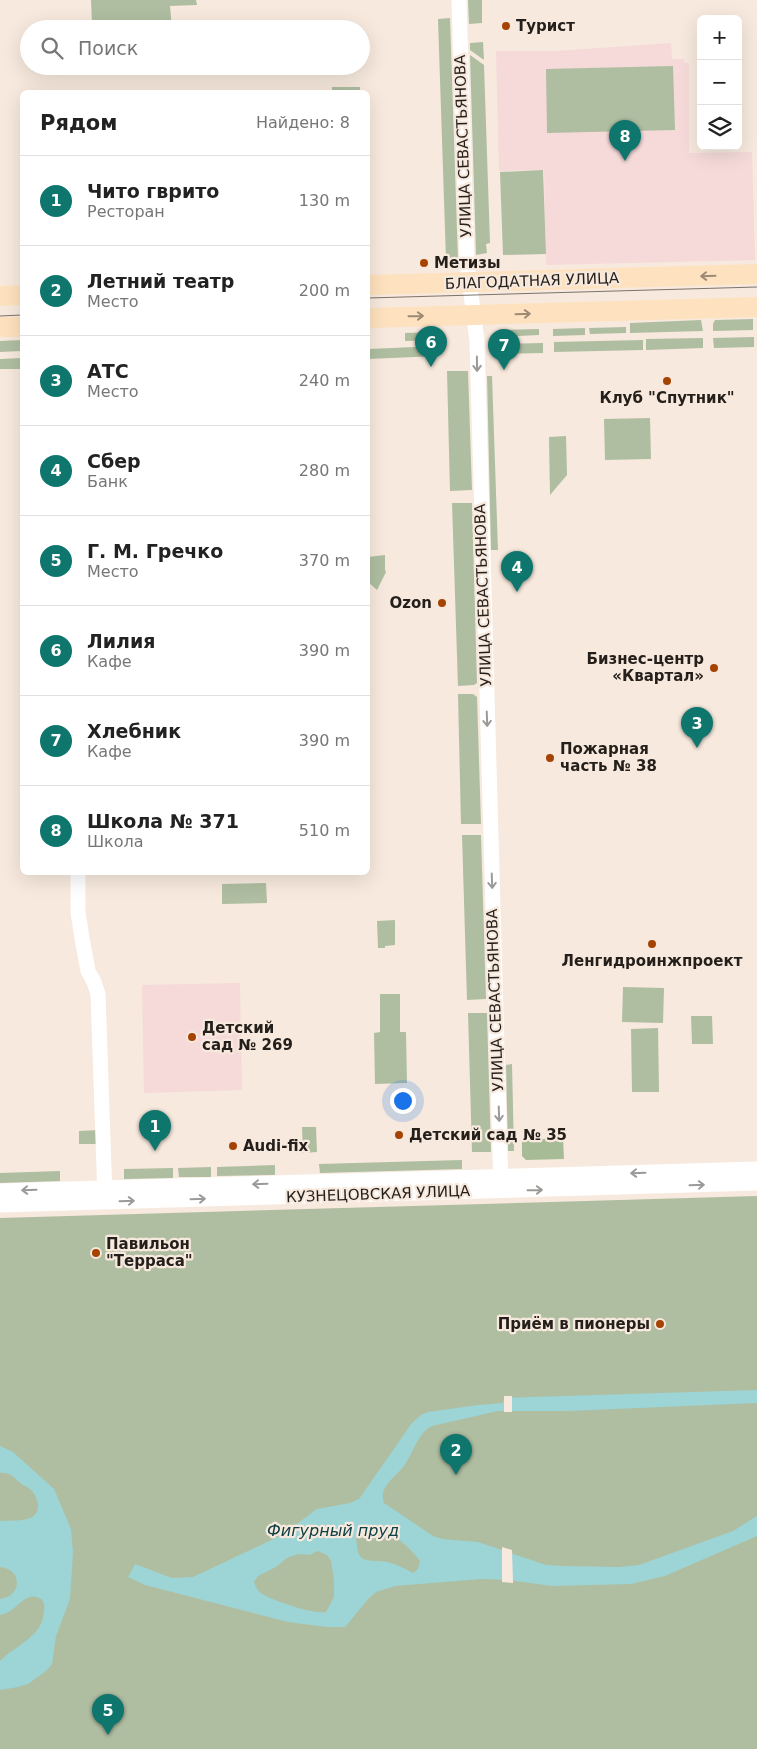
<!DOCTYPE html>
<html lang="ru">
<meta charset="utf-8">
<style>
body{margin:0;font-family:"DejaVu Sans",sans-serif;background:#f6f6f6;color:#222}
.controls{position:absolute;right:15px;top:15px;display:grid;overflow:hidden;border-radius:8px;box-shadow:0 5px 20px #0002}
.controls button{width:45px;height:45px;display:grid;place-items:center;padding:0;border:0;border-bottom:1px solid #e0e0e0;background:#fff;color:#222;font:25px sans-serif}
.you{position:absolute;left:402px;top:1100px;width:18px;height:18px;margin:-12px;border:4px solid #fff;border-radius:50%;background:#1a73e8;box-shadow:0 0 0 8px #1a73e833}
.badge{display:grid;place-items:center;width:32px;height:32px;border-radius:50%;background:#0f766e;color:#fff;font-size:16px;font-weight:700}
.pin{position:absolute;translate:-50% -41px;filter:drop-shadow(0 1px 2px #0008)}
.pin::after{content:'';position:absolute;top:26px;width:18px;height:15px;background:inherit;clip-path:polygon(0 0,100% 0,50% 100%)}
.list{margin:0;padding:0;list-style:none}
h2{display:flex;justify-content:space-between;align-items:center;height:65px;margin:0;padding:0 20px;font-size:21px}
h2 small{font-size:16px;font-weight:400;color:#767676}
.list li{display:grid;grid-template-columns:32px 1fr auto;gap:15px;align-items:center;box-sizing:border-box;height:90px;padding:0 20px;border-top:1px solid #e0e0e0}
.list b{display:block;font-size:19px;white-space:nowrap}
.list p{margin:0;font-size:16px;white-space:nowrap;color:#767676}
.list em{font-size:16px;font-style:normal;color:#767676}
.icon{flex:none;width:28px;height:28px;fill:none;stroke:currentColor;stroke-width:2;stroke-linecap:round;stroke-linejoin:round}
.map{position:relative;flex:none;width:757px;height:1749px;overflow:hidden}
.search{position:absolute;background:#fff;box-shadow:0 5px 20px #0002;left:20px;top:20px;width:350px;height:55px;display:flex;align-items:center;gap:12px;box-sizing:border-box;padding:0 18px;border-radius:28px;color:#767676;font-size:19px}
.panel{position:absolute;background:#fff;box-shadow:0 5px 20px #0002;left:20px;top:90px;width:350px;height:785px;border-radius:8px}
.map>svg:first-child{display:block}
</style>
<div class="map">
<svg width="757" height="1749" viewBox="0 0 757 1749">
<rect width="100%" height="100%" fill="#f7e9dd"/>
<g fill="#f5dad9">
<path d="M671,43L672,59H684V63H689V153L752,152L755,260L546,265L544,170L499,171L496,51H556Z"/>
<path d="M240,983L242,1090L144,1093L142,985Z"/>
</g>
<g fill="#afbea1">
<path d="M91,0H196L197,5L170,6L172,29H104L103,27L92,23Z"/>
<path d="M468,0H482V23L469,24Z"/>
<path d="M450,18L458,260H446L438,19Z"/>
<path d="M483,42L484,60L470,50V43Z"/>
<path d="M470,55L484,65L490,243L486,244L487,253L476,255Z"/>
<path d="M673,66L675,130L547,133L546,69Z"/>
<rect x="332" y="87" width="28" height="5"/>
<path d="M543,170L546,254L503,255L500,172Z"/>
<path d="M753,319V330L713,331V324L715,320Z"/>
<path d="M701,320L703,331L630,333V323Z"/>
<path d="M626,327V333L590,334L589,328Z"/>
<path d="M585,328V335L553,336V329Z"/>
<path d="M539,329V335L499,337V330Z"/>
<path d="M437,332L438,340L405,341V333Z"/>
<path d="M754,337V347L714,348L713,338Z"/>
<path d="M703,338V348L646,350V339Z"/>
<path d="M22,340V351L0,352V341Z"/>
<path d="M643,340V350L554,352V342Z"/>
<path d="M543,343V353L500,354L499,344Z"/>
<path d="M438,346V356L368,359V349Z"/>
<path d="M22,358V369H0V359Z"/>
<path d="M447,371H468L472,490L450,491Z"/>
<path d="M487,376H492L498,550H491Z"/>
<path d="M650,418L651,459L605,460L604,419Z"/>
<path d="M566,436L567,475L550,495L549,437Z"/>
<path d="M452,503H472L477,683L474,685L458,686Z"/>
<path d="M385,555V570L386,572L377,590L368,582V557Z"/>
<path d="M458,694H473L477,697L481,824H461Z"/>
<path d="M462,835H481L486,999L467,1000Z"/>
<path d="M266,883L267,903L222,904V884Z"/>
<path d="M395,920V945L385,946V948H378L377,921Z"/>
<path d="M623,987L664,988L663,1023L622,1022Z"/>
<path d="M380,994H400V1032H406L407,1083L375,1084L374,1033L380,1032Z"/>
<path d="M468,1013H487L491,1152H472Z"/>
<path d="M691,1016H712L713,1044H692Z"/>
<path d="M658,1028L659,1092H632L631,1029Z"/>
<path d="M512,1064L514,1151H508L506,1065Z"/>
<path d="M302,1127H316L317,1152L303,1153Z"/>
<path d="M99,1130L100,1144H79V1131Z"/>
<path d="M462,1160V1169L320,1173L319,1164Z"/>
<path d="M275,1165V1175L217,1176V1167Z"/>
<path d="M211,1167V1177H179L178,1168Z"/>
<path d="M173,1168V1178L124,1179V1169Z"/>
<path d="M60,1171V1181L0,1183V1173Z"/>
<path d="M757,1196V1749H0V1218Z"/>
</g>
<path fill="#a7bb96" d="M563,1138L564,1159L526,1160L522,1156V1140Z"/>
<g fill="#9dd4d6" fill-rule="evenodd">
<path d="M757,1390V1403L568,1411H498L432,1426C417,1433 413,1455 403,1467C397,1475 389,1480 385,1488C382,1493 382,1498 384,1503L433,1536L442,1539L478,1542L546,1565L564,1566L619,1567L639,1565L733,1531L757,1516V1536L665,1576L631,1584L552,1586L508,1580L482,1579L395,1586L376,1592L369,1598L345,1627H327L288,1622L145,1585L128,1577L135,1564L172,1578L193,1577L282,1535L317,1509L350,1503L359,1499L412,1423L421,1415L428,1412L478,1405L503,1403L504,1398ZM370,1525C389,1529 408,1545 420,1561L418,1569L413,1573C405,1568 395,1564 387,1562C372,1559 358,1566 357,1545C356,1541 356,1537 357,1533C359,1527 364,1526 370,1525ZM318,1551L327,1555L331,1561L334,1580V1597L326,1612C315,1615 270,1600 261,1593C257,1590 256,1587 254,1582L258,1576L276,1567L287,1558L298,1554L309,1555Z"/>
<path d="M0,1446L13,1452L54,1489L71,1529L73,1552L70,1599L56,1636L52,1664L46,1671L28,1684L18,1687L0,1690V1661C16,1645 44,1636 44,1610C45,1606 44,1602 41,1599C38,1597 33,1596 30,1597C19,1600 14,1613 0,1615V1599C22,1597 23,1569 0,1567V1521C9,1520 24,1522 32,1517C42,1511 38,1497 31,1490C28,1487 24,1486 20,1483C13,1477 10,1472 0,1473Z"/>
</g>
<g fill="#f7e9dd">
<rect x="504" y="1396" width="8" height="16"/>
<path d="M502,1547L512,1550L513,1583L502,1582Z"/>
</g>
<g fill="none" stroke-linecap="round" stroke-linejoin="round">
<g stroke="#fff" stroke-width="15">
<path d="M459,0L467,263L477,341L501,1190"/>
<path d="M78,872V912L82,938L88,971L94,982L98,994L105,1198"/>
<path d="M0,1191L757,1169"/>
<path d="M0,1205L757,1183"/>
</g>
<g stroke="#fee2bf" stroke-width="20">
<path d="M368,285L757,274"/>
<path d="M0,296L22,295"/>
<path d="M368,318L757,307"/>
<path d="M0,327H22"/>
</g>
<g stroke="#7c736c" stroke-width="1">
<path d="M368,298L757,287"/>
<path d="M0,316L22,315"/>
</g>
</g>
<defs><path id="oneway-shaft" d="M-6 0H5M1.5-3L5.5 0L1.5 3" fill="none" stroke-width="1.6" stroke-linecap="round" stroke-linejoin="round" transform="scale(1.25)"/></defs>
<g stroke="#9c8a75">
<use href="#oneway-shaft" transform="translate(708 276) rotate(178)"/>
<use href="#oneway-shaft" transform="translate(523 314) rotate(-2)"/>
<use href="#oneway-shaft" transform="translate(416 316) rotate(-1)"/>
</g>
<g stroke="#9c9a98">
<use href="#oneway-shaft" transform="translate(477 364) rotate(89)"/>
<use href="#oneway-shaft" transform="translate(487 719) rotate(88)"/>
<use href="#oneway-shaft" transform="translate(492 881) rotate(88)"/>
<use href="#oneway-shaft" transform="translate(499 1114) rotate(88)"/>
<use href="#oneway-shaft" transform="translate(638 1173) rotate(178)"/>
<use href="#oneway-shaft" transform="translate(260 1184) rotate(178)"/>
<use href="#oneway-shaft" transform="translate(697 1185) rotate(-2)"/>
<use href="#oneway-shaft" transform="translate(29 1190) rotate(178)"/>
<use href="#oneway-shaft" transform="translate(535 1190) rotate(-1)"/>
<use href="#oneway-shaft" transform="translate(198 1199) rotate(-2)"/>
<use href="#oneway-shaft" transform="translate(127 1201) rotate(-2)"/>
</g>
<g fill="#a54302" stroke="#f7e9dd" stroke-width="2">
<circle cx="506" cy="26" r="5"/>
<circle cx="424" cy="263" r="5"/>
<circle cx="667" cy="381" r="5"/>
<circle cx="442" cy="603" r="5"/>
<circle cx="714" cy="668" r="5"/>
<circle cx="550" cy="758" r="5"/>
<circle cx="652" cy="944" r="5"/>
<circle cx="192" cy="1037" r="5"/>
<circle cx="399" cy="1135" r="5"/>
<circle cx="233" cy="1146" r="5"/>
<circle cx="96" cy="1253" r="5"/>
<circle cx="660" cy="1324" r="5"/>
</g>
<g text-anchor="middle" stroke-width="4.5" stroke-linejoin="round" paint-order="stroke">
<g font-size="15" font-weight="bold" fill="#241f1b" stroke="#f7e9dd" text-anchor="start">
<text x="516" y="31">Турист</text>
<text x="434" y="268">Метизы</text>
<text x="667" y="403" text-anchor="middle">Клуб "Спутник"</text>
<text x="432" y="608" text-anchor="end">Ozon</text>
<text x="704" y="664" text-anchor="end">Бизнес-центр<tspan x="704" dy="17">«Квартал»</tspan></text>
<text x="560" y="754">Пожарная<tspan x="560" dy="17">часть № 38</tspan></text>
<text x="652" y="966" text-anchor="middle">Ленгидроинжпроект</text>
<text x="202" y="1033">Детский<tspan x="202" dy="17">сад № 269</tspan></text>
<text x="409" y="1140">Детский сад № 35</text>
<text x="243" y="1151">Audi-fix</text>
<text x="106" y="1249">Павильон<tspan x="106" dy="17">"Терраса"</tspan></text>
<text x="650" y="1329" text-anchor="end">Приём в пионеры</text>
</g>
<g font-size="15" fill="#241f1b" stroke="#f7e9dd">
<text transform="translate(463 146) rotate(-92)" y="5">УЛИЦА СЕВАСТЬЯНОВА</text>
<text transform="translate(532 281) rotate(-2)" y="5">БЛАГОДАТНАЯ УЛИЦА</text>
<text transform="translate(483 595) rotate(-92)" y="5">УЛИЦА СЕВАСТЬЯНОВА</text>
<text transform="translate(495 1000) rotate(-92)" y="5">УЛИЦА СЕВАСТЬЯНОВА</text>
<text transform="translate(378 1194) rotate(-2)" y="5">КУЗНЕЦОВСКАЯ УЛИЦА</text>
</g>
<g font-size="16" font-style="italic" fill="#0e4143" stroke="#f7e9dd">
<text x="333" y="1536">Фигурный пруд</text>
</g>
</g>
</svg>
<div class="controls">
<button>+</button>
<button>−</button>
<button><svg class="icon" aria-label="layers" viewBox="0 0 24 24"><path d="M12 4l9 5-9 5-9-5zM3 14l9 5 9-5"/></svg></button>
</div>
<div class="you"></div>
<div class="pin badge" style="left:155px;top:1151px">1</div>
<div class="pin badge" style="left:456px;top:1475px">2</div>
<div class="pin badge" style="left:697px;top:748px">3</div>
<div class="pin badge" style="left:517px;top:592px">4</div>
<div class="pin badge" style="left:108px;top:1735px">5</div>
<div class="pin badge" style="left:431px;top:367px">6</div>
<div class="pin badge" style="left:504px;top:370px">7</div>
<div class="pin badge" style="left:625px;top:161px">8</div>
<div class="search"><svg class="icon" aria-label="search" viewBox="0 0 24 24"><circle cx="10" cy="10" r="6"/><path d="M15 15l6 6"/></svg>Поиск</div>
<section class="panel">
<h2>Рядом<small>Найдено: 8</small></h2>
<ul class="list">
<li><span class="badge">1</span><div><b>Чито гврито</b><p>Ресторан</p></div><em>130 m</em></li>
<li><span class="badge">2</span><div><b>Летний театр</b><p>Место</p></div><em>200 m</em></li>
<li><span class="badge">3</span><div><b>АТС</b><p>Место</p></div><em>240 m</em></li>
<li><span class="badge">4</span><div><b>Сбер</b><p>Банк</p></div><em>280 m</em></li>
<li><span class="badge">5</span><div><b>Г. М. Гречко</b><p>Место</p></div><em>370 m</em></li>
<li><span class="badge">6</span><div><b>Лилия</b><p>Кафе</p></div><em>390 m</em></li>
<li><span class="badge">7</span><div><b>Хлебник</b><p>Кафе</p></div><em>390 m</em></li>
<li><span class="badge">8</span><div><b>Школа № 371</b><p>Школа</p></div><em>510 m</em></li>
</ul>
</section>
</div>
